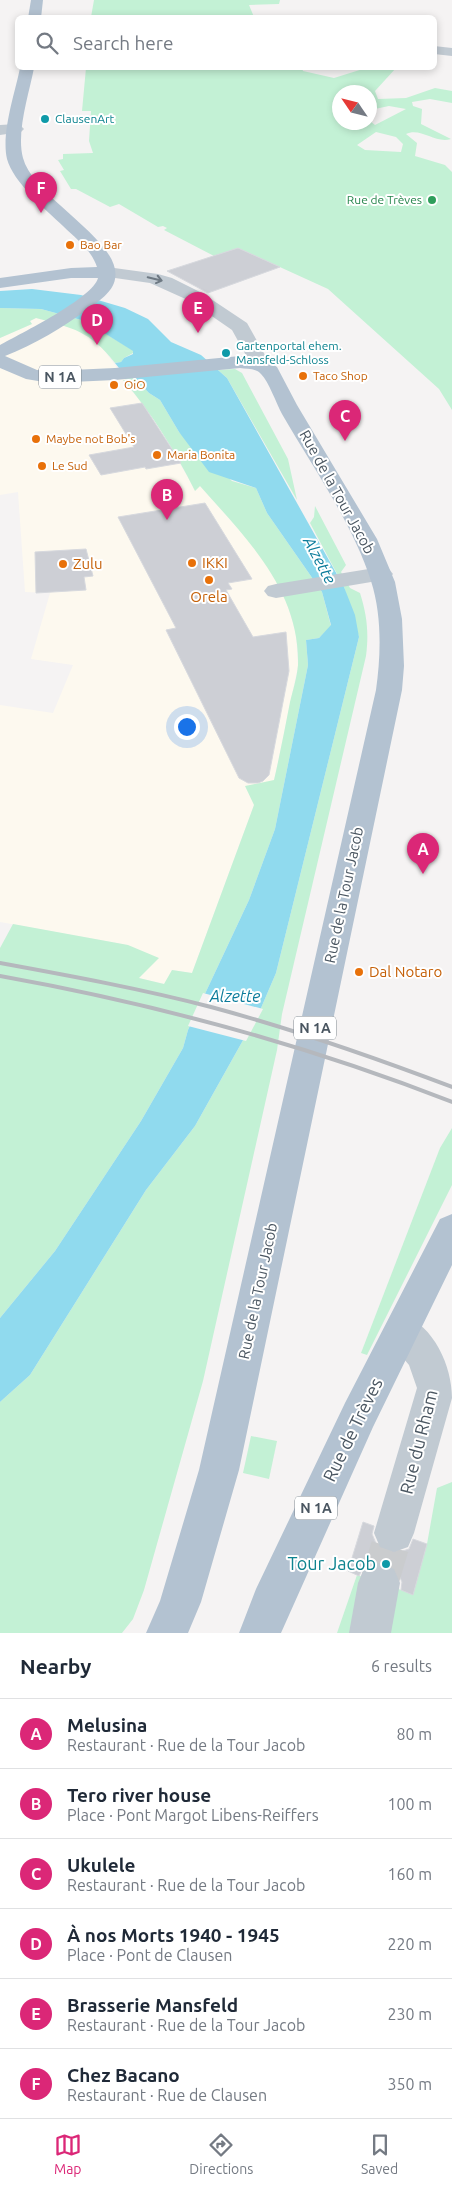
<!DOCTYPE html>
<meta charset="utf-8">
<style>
body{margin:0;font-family:Ubuntu,sans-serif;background:#f2f2f3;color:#1f2937}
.compass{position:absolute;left:332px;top:85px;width:45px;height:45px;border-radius:50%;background:#fff;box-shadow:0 2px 8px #0003;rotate:305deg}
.you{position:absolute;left:186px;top:726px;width:18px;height:18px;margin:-12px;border:4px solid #fff;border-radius:50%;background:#1a73e8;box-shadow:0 0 0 8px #1a73e833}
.badge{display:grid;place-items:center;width:32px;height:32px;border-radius:50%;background:#db2777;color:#fff;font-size:16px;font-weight:700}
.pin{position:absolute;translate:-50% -41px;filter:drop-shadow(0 1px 2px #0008)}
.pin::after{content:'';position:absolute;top:26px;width:18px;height:15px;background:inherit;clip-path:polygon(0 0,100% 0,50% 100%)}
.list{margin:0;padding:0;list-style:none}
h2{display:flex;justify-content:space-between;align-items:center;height:65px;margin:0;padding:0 20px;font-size:21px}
h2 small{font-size:16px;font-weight:400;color:#747a83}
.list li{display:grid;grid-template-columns:32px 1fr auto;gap:15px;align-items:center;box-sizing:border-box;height:70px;padding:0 20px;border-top:1px solid #e0e1e3}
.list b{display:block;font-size:19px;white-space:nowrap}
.list p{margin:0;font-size:16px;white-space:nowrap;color:#747a83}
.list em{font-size:16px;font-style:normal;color:#747a83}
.icon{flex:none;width:28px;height:28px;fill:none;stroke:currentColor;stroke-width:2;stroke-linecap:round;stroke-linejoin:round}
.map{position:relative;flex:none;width:452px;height:1633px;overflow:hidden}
.search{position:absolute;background:#fff;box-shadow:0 2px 8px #0003;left:15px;right:15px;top:15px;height:55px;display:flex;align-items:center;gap:12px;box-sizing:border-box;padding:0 18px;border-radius:8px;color:#747a83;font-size:19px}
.sheet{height:485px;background:#fff}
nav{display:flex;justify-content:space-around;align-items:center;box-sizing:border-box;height:70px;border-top:1px solid #e0e1e3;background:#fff;font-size:14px;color:#747a83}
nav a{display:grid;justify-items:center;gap:2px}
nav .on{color:#db2777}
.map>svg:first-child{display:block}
</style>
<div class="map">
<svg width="452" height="1633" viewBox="0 0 452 1633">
<rect width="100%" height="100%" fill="#f5f3f3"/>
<path fill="#fdf9ef" d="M36,318L79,330L101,346L126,380L123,381L142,403L167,441L195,490L200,486L256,549L274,576L287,603L296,634L298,666L274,781L254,805L192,973L172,970L165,984L138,978L128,945L0,922V705L53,713L73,665L31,659L50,593L25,592L18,492L0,495V338L32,324L30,321Z"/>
<g fill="#c3f1d5" fill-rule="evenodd">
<path d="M94,0H280L279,4L249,5L254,17H91Z"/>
<path d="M86,68H302L303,71L334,78L366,68H396L375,91L378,99L406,98L435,88L452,91V103L430,99L412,102L413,106L422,109L421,124L451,139C435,144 421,127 406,134L417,143L415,156L445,165L452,172V410L439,389L328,289L238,248L214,256L164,230L167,228L163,226L158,227L119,204L110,207L76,189H71L60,171L64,170L58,160L63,159V154L93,153L89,141L91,111H82ZM340,92H370V110L389,106L406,109L375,125L370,121V122H340ZM376,132L396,137L403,144L401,152L365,150L357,145Z"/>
<path d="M0,308L41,309L85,321L134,351L133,353L124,358L121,362L115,363C90,331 73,328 36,318L30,321L32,324L0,338Z"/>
<path d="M119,368L141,383L149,393L160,400L179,432L232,481L256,488L267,513L322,592L331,626L319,638L306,640L308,665L275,829L249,900L188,1030L183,1048L141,1121L55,1251L0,1318V948L13,924L128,945L159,958L139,978L164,984L172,970L192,973L254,805L245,786L274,780C280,754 285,728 290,702C293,690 297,677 298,665C300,590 246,538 200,486L195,491C175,451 152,413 123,380H126Z"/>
<path d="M235,369L242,373L288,459L297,500L227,378L218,370Z"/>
<path d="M315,506L346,565L341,572L350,588L360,593C367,615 369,633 366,656L282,1014L277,1050L203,1381L144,1590L133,1619L122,1633H0V1402L30,1375L146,1190L195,1126L261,1008L276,973L359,637L344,587L310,523L314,517Z"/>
<path d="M452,1128V1185L367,1355L361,1353L440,1148Z"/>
<path d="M251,1436L277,1441L269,1479L243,1473Z"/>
<path d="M452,1482V1633H337L357,1575L413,1594L427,1544L437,1488Z"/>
</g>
<path fill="#90daee" d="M32,289L81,295L125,308L148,319L171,342L201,355L227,378L344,587L355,615L359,637L276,973L261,1008L195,1126L146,1190L30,1375L0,1402V1318L55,1251L141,1121L183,1048L188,1030L249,900L275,829L308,665L306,640L319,638L331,625L322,592L267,513L256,488L209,472L179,432L160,400L149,393L129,371L119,368L115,363L121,362L124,358L133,354V351L85,321L41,309L0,308V291Z"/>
<path fill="#f5f3f3" d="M203,993L263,1009L246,1041L188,1026Z"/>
<g fill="#cdcfd5" stroke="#d7d9de">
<path d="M238,248L280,267L208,293L167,271Z"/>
<path d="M142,403L181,463L146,469L145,467L101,475L89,455L134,447L110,408Z"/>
<path d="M205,503L252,579L228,583L232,589L226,590L253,637L286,632L289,671L269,775L263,781L258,783H248L239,778L166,630L176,628L118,517Z"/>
<path d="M86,549L93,576L84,577L86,590L36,593L35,552Z"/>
<path d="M363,1522L374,1526L372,1534L378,1548L393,1554L409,1549L413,1539L427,1544L413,1595L401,1590L402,1582L396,1568L380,1561L363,1567L359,1576L348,1571Z"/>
</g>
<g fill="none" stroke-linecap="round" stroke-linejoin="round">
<path stroke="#caccce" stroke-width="38" stroke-dasharray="38 19" stroke-linecap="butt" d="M379,1583L394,1533"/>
<g fill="#c1cad2" fill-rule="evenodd">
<path d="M434,46L452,48V56L434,54Z"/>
<path d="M16,124L21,126L24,129L21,132L0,135V125Z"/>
<path d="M107,267L158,274L172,278L202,293L247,323L270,364L267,368L260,370L253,368L232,330L190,301L150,283L101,276L98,272L101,268Z"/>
<path d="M381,567L389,569L393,574L389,579L276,598L268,596L264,591L268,586L276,584Z"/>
<path d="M402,1314C434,1326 452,1366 452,1398L414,1533L408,1547L394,1552L380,1547L374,1533L417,1388L409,1365L389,1341L384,1330L389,1319Z"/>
<path d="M379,1563L394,1569L400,1583L391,1633H349L358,1583L364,1569Z"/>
</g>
<g fill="#b3c2d1" fill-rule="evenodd">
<path d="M31,0H43L41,18H28Z"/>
<path d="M20,68H34C29,94 16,132 23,158C33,198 123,241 115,279C113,292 98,302 88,309C63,327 34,345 5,356L37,370L50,371L115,368L240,356L267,360L277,367L297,405L377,539L395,582L402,619L404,666L402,690L239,1470L201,1602L188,1633H146L160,1601L199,1470L376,690C381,655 382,615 371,581C353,524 312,466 282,414C276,403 269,382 261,374C256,368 247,369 240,368L115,380L50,383L26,379L0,368V345C20,334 93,298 98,278H71L0,288V278L71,268L97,267C91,249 76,239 63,226C46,210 13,182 7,159C1,133 15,93 20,68Z"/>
<path d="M452,1214V1265L373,1427L281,1633H239L256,1589L345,1403L440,1219Z"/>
</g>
<g stroke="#b5b8bd" stroke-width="4">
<path d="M0,963C71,976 142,989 211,1007C293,1029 373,1057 452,1087"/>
<path d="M0,976C156,1004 304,1044 452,1102"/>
</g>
</g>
<defs><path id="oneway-shaft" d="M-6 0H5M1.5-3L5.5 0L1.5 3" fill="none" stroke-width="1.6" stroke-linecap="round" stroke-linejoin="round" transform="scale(1.25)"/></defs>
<use stroke="#6e7983" href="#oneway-shaft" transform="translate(155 279) rotate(13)"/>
<g fill="#0f9aa8" stroke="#fff" stroke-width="2">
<circle cx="45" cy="119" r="5"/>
<circle cx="226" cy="353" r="5"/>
<circle cx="386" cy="1564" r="5"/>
</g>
<circle fill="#2e9e5b" stroke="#fff" stroke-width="2" cx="432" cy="200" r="5"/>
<g fill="#e8710a" stroke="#fff" stroke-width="2">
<circle cx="70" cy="245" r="5"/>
<circle cx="303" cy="376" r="5"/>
<circle cx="114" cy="385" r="5"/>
<circle cx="36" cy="439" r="5"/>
<circle cx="157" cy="455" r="5"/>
<circle cx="42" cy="466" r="5"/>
<circle cx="192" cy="563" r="5"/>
<circle cx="63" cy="564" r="5"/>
<circle cx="209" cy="580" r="5"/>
<circle cx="359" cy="972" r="5"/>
</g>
<g text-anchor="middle" stroke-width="4" stroke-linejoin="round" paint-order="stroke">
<g font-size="12" fill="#0d838f" stroke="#fff" text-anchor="start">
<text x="55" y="123">ClausenArt</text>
<text x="236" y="350">Gartenportal ehem.<tspan x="236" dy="14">Mansfeld-Schloss</tspan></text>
</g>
<g font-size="12" fill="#27864d" stroke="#fff" text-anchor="end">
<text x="422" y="204">Rue de Trèves</text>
</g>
<g font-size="12" fill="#c56008" stroke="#fff" text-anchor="start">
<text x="80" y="249">Bao Bar</text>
<text x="313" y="380">Taco Shop</text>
<text x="124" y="389">OiO</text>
<text x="46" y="443">Maybe not Bob's</text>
<text x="167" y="459">Maria Bonita</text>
<text x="52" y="470">Le Sud</text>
</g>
<g fill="#fff" stroke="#808990" stroke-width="1">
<rect x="39" y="365.5" width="42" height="23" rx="4"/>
<rect x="294" y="1016.5" width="42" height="23" rx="4"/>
<rect x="295" y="1496.5" width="42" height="23" rx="4"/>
</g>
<g font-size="14" font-weight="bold" fill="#4a5661">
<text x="60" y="382">N 1A</text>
<text x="315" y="1033">N 1A</text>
<text x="316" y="1513">N 1A</text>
</g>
<g font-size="15" fill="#4a5661" stroke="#fff">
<text transform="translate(337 492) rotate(61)" y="5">Rue de la Tour Jacob</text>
<text transform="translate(344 895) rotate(-78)" y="5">Rue de la Tour Jacob</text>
<text transform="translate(258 1291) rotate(-78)" y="5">Rue de la Tour Jacob</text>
</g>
<g font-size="15" fill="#c56008" stroke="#fff" text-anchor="start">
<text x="202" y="568">IKKI</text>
<text x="73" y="569">Zulu</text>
<text x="209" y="602" text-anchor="middle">Orela</text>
<text x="369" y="977">Dal Notaro</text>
</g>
<g font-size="16" font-style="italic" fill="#0c7c9b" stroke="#fff">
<text transform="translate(320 560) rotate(62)" y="6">Alzette</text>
<text x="235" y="1002">Alzette</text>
</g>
<g font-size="18" fill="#4a5661" stroke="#fff">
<text transform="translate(353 1430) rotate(-64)" y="6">Rue de Trèves</text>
<text transform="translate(419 1442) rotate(-76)" y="6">Rue du Rham</text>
</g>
<g font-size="18" fill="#0d838f" stroke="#fff" text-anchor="end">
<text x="376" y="1570">Tour Jacob</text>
</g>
</g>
</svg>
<svg class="compass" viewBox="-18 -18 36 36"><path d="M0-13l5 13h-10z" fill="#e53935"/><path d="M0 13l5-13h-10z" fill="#747a83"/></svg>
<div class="you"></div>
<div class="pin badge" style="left:423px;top:874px">A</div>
<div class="pin badge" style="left:167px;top:520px">B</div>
<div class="pin badge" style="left:345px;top:441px">C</div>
<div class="pin badge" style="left:97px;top:345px">D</div>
<div class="pin badge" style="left:198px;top:333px">E</div>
<div class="pin badge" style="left:41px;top:213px">F</div>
<div class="search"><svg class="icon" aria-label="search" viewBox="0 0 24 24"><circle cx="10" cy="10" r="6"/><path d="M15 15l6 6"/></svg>Search here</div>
</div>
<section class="sheet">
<h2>Nearby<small>6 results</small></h2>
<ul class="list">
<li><span class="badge">A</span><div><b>Melusina</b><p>Restaurant · Rue de la Tour Jacob</p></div><em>80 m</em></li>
<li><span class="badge">B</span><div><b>Tero river house</b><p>Place · Pont Margot Libens-Reiffers</p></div><em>100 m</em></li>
<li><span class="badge">C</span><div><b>Ukulele</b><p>Restaurant · Rue de la Tour Jacob</p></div><em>160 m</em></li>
<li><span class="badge">D</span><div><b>À nos Morts 1940 - 1945</b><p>Place · Pont de Clausen</p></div><em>220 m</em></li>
<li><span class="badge">E</span><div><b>Brasserie Mansfeld</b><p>Restaurant · Rue de la Tour Jacob</p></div><em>230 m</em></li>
<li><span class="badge">F</span><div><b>Chez Bacano</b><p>Restaurant · Rue de Clausen</p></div><em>350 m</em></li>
</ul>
</section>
<nav>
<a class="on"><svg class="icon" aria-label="map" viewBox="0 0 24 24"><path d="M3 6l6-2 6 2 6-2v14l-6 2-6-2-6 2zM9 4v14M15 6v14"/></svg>Map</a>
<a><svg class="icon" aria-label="directions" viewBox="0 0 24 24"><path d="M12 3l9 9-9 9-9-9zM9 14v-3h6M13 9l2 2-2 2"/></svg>Directions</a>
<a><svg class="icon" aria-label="saved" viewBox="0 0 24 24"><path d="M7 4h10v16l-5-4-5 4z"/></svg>Saved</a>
</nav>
